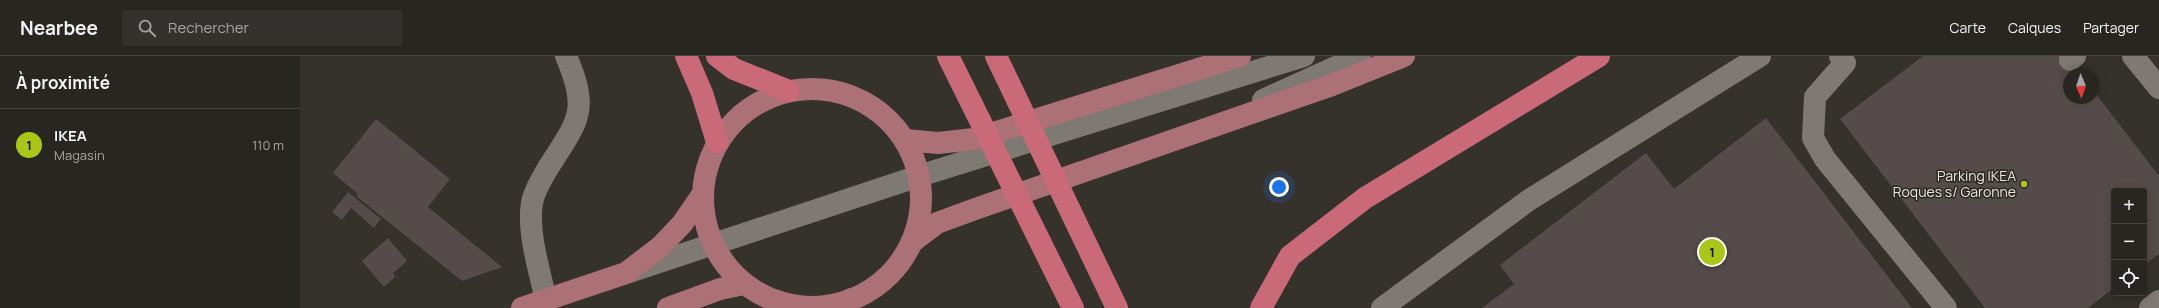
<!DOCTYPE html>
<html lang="fr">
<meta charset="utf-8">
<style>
body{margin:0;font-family:Manrope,sans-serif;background:#34322e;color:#f1f3f6}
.controls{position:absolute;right:12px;bottom:12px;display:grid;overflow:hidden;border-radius:4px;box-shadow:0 2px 10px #0003}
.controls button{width:36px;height:36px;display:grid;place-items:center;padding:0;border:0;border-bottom:1px solid #44433f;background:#282621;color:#f1f3f6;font:20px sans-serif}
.compass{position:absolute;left:1763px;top:12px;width:36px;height:36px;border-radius:50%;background:#282621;box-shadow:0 2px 10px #0003;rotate:178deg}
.you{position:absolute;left:979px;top:131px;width:14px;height:14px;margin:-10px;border:3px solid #fff;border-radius:50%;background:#1a73e8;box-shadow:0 0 0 6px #1a73e833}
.badge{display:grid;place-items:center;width:26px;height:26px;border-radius:50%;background:#aac718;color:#111;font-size:13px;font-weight:700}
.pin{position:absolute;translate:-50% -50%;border:2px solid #fff;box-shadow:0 1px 4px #0006}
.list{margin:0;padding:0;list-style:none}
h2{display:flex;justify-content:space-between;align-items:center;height:52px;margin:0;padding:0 16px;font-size:17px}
h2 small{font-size:13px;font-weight:400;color:#a5a5a5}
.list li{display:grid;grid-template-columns:26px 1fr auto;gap:12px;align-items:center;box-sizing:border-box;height:72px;padding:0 16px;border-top:1px solid #44433f}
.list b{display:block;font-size:15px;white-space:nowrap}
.list p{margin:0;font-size:13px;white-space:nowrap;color:#a5a5a5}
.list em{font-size:13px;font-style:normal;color:#a5a5a5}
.icon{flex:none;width:22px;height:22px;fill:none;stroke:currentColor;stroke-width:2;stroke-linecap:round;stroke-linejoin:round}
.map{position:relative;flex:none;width:1859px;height:252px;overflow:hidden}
header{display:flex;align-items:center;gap:24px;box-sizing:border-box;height:56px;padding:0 20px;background:#282621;border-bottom:1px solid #44433f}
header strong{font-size:19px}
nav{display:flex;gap:22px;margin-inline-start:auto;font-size:14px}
.search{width:280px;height:36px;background:#34322e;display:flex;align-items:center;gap:10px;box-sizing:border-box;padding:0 14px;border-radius:4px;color:#a5a5a5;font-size:15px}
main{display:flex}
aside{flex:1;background:#282621}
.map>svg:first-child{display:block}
</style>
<header>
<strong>Nearbee</strong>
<div class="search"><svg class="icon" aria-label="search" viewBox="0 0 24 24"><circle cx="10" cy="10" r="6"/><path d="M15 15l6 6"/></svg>Rechercher</div>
<nav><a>Carte</a><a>Calques</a><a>Partager</a></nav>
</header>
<main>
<aside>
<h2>À proximité<small></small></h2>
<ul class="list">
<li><span class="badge">1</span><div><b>IKEA</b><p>Magasin</p></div><em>110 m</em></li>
</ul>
</aside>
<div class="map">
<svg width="1859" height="252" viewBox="0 0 1859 252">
<rect width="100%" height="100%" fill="#35322c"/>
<g fill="#544b4a">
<path d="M1623,0H1767L1781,18H1769V42H1793V34L1859,120V198L1844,209V135H1814V232L1788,252H1685L1540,63Z"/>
<path d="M1466,62L1612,252H1182L1214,228L1200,209L1346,97L1374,133Z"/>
<path d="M76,63L150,123L128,151L202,211L162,225L56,140L58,138L33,117Z"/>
<path d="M48,136L81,163L74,172L51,152L42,164L32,156Z"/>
<path d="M88,182L107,205L93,217L95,221L84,231L62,205Z"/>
</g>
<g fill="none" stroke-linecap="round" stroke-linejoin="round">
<g stroke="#7e7a73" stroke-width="22">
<path d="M1540,0L1545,7L1515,41L1513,82L1525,103L1646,252"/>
<path d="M1833,0L1859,32"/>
<path d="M1770,4L1775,0"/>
<path d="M963,44L1060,0"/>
<path d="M329,216L619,120L1004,0"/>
<path d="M246,244C240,217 227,175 232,147C234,135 242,122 248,112C278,65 290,55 266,0"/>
<path d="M479,246L484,252"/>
<path d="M546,252L551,243"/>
<path d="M1082,252L1229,144L1460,0"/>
<path d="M1850,252L1859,245"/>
</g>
<g stroke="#ac7077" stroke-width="22">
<circle cx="512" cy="142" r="109"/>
<path d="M605,84L638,87L674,83L940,0"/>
<path d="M612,186L637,167L678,152L1032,29L1104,0"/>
<path d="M222,252L326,217L360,191L382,168L402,139"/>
<path d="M368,252L420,233L444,228"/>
</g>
<g stroke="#ca6a79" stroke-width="22">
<path d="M386,0L402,37L417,86"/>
<path d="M417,0L434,13L489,35"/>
<path d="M648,0L773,252"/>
<path d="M696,0L817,252"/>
<path d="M961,252L990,200L1065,142L1299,0"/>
</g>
</g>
<circle fill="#aac718" stroke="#2b2822" stroke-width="1.5" cx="1724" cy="128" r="4"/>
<g text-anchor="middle" stroke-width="3" stroke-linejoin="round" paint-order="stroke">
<g font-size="14" fill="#eae8e4" stroke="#2b2822" text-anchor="end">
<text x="1716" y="125">Parking IKEA<tspan x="1716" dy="16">Roques s/ Garonne</tspan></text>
</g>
</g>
</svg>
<div class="controls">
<button>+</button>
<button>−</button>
<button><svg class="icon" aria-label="locate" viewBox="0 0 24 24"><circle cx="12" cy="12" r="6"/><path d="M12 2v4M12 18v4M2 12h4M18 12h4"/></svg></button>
</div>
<svg class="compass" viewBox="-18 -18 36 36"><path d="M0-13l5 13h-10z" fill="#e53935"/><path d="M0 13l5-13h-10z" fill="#a5a5a5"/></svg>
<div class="you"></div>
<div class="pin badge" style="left:1412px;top:196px">1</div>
</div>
</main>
